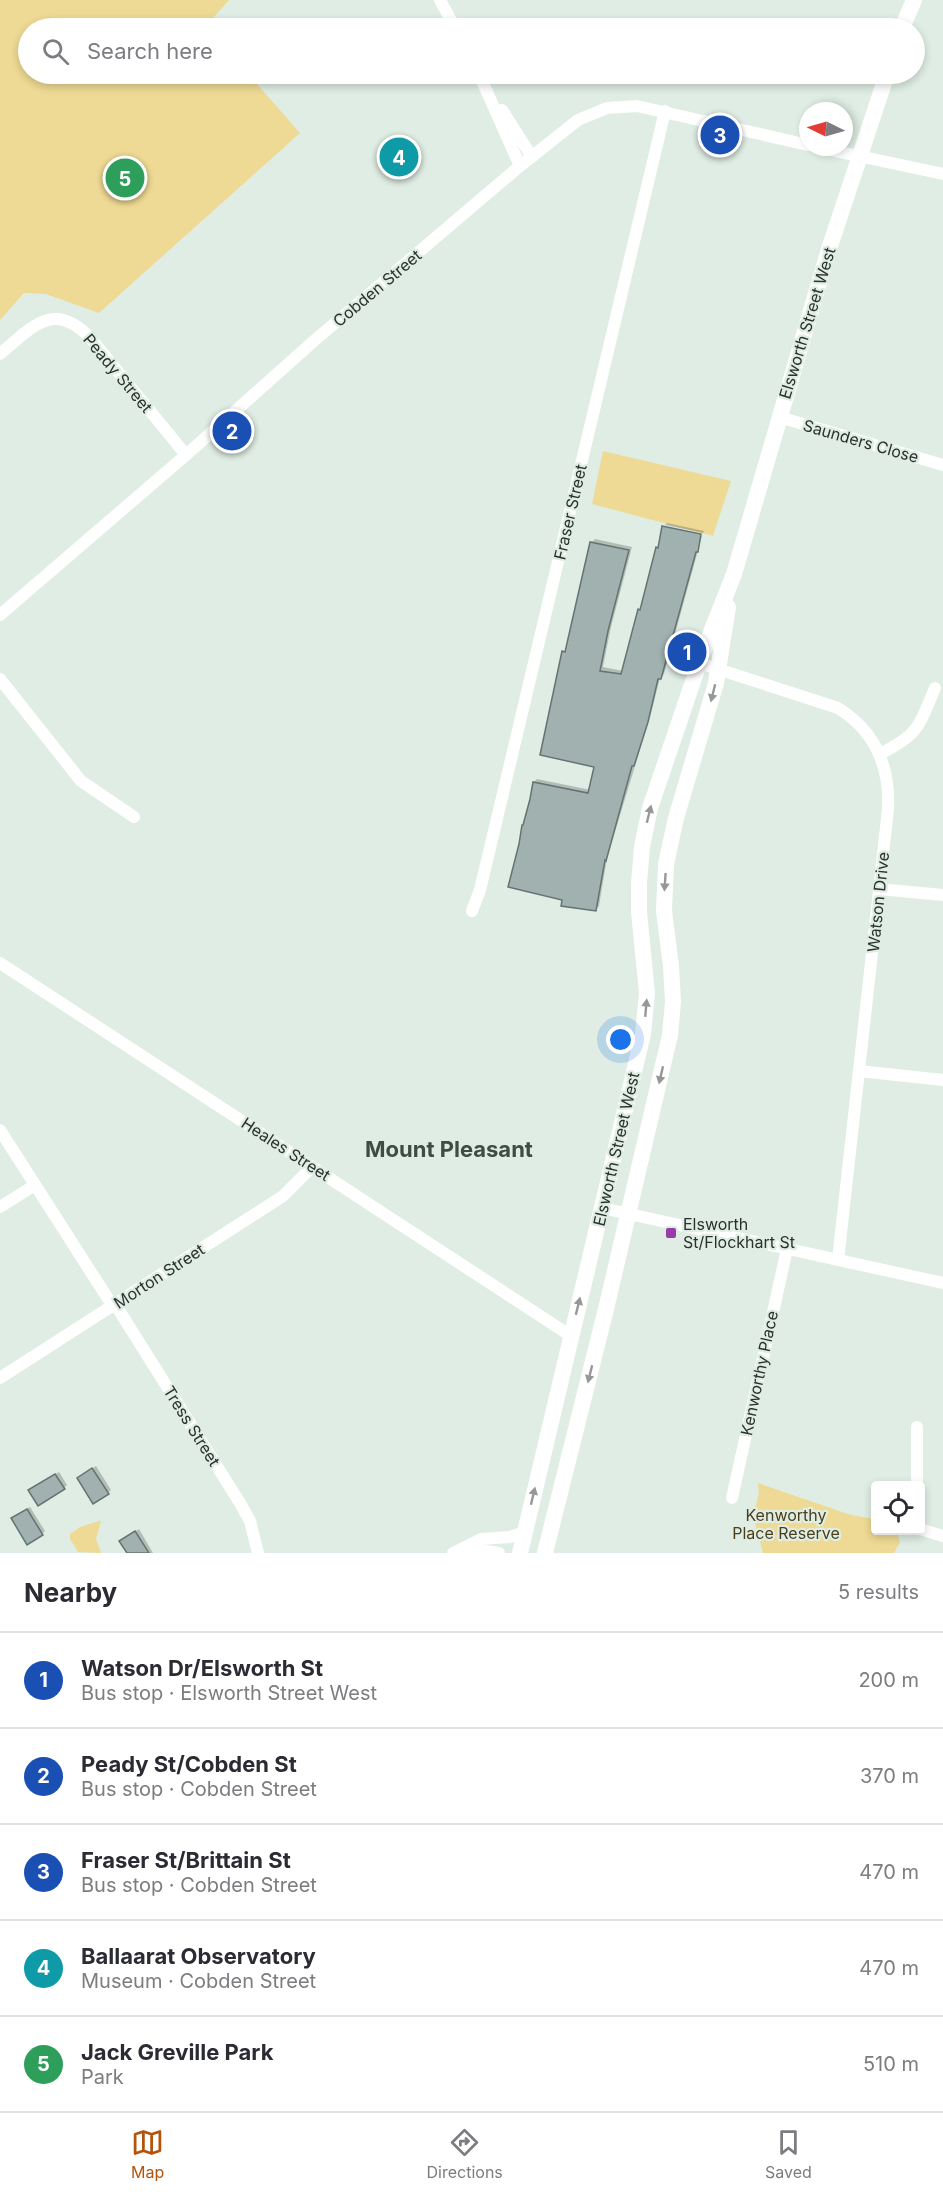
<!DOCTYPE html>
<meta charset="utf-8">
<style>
body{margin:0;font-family:Inter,sans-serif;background:#f7f7f7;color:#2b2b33}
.controls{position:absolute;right:18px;bottom:18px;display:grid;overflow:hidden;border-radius:6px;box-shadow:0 3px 9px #0003}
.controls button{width:54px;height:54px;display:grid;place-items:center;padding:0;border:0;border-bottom:2px solid #e1e1e2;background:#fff;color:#2b2b33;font:30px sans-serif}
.compass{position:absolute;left:799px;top:102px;width:54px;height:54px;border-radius:50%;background:#fff;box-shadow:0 3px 9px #0003;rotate:275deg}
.you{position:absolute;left:621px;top:1040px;width:21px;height:21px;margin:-15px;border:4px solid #fff;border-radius:50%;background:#1a73e8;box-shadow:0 0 0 9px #1a73e833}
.badge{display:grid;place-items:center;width:39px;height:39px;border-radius:50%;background:#b45309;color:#fff;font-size:20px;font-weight:700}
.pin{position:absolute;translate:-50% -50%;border:3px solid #fff;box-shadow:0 2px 6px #0006}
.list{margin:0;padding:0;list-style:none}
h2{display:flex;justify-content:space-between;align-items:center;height:78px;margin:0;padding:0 24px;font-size:26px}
h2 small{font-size:20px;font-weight:400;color:#7c7c81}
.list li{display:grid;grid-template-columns:39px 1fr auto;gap:18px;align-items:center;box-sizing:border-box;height:96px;padding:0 24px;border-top:2px solid #e1e1e2}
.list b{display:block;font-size:22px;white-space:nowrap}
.list p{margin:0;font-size:20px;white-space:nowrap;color:#7c7c81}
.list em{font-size:20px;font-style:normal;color:#7c7c81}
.icon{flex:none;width:33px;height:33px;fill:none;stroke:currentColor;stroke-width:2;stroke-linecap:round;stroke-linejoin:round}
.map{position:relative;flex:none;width:943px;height:1553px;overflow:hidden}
.search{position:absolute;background:#fff;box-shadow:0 3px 9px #0003;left:18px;right:18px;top:18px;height:66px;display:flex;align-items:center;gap:15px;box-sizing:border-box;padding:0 21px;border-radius:33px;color:#7c7c81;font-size:22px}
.sheet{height:558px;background:#fff}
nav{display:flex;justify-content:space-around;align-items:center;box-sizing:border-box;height:84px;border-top:2px solid #e1e1e2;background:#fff;font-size:16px;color:#7c7c81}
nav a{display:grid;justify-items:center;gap:3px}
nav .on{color:#b45309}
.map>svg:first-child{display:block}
</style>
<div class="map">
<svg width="943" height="1553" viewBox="0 0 943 1553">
<rect width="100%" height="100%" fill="#dfede4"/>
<g fill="#eeda94">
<path d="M0,0H229L206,26L208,28H28V74H248L300,133L99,313L46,294L24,293L0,320Z"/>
<path d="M603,451L731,481L713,536L592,504Z"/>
<path d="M758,1483L851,1515L875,1519L876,1530L896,1531L900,1542L894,1553H763L753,1515L759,1494Z"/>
<path d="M99,1521H101L96,1539L101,1553L78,1552L70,1539V1534L80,1527Z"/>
</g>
<g fill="#0003">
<path d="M667,523L704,531L703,533L665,525Z"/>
<path d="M663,527L702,536L664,674L660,678L650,717L607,858L599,906L596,910L563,898L525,823L534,782L537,779L591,790L596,766L563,652L568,648L592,542L595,539L632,547L611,627L603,667L623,671L639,610L643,607L660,546Z"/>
<path d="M96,1466L111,1490L108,1493L79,1478Z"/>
<path d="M59,1472L67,1485L64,1488L33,1487Z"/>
<path d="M30,1507L45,1531L42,1534L16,1515Z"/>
<path d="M139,1529L153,1553H128L124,1538Z"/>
</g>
<g fill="#a0b1b0" stroke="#647472" stroke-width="1.5">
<path d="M662,526L701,534L698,552H696L661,679H658L648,722L634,766H632L606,861L605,860L596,911L561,906L562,900L508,887L519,844L522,825H523L530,799L533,782L588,793L594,767L540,755L562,651L565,652L590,542L629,550L608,631L600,671L621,674L638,609L640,610L656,547L658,548Z"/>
<path d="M92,1468L109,1494L93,1504L77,1478Z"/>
<path d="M55,1474L65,1489L38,1506L28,1490Z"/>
<path d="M27,1509L43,1535L27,1545L11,1518Z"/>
<path d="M135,1531L149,1553H127L119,1541Z"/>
</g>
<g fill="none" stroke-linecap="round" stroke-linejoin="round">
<g stroke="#fff" stroke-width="12">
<path d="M440,0L455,28"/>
<path d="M479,74L520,166"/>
<path d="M502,110L532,157"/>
<path d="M816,147L943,174"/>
<path d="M0,354C33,326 55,299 92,340L186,455"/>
<path d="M779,417L943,465"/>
<path d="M0,615L186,455L315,340L520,166L578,120L607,108L637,106L808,145"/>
<path d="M699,663L838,708C875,731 890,766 888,809L838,1260"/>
<path d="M0,679L81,781L134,817"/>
<path d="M880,754C919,734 918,728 935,688"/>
<path d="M879,889L943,895"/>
<path d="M472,911L480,890L665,111"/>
<path d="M0,963L571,1336"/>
<path d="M859,1071L943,1080"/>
<path d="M0,1130L112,1305"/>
<path d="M0,1207L35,1185"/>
<path d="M602,1208L943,1283"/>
<path d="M115,1304L240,1503L250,1521L258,1553"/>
<path d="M0,1378L283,1196L312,1167"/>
<path d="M917,1486V1427"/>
<path d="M732,1498L787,1249"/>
<path d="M920,1529L943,1536"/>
<path d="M464,1548L499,1553"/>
<path d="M453,1553L481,1539L510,1537L525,1532"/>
</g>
<g stroke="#fff" stroke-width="16">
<path d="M902,28L914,0"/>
<path d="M520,1553L643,1034L647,993L639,912V883L642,847L650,808L702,655L734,574L829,249L887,74"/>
<path d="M545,1553L606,1309L670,1035L673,1002L671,966L664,911L666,864L676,818L716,683L728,607"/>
</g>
</g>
<defs><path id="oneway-solid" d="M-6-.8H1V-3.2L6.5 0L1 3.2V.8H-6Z" transform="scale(1.5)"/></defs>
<g fill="#959896">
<use href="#oneway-solid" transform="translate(713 693) rotate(104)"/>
<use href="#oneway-solid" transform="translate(649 814) rotate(-76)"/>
<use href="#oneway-solid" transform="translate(665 882) rotate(94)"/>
<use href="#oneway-solid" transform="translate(646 1008) rotate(-85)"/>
<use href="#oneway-solid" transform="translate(661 1075) rotate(103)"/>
<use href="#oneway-solid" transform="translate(578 1306) rotate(-76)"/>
<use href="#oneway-solid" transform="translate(590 1374) rotate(104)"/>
<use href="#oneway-solid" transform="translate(533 1496) rotate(-77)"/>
</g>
<rect fill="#963da9" stroke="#dfede4" stroke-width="2" x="665" y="1227" width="12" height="12" rx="3"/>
<g text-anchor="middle" stroke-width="4.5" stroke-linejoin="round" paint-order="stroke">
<g font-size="16" fill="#2b312d" stroke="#dfede4">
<text transform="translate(377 288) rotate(-40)" y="6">Cobden Street</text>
<text transform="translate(807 323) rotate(-73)" y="6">Elsworth Street West</text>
<text transform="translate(118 373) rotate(50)" y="6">Peady Street</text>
<text transform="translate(861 441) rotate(16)" y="6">Saunders Close</text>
<text transform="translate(570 512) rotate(-77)" y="6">Fraser Street</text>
<text transform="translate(878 902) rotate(-84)" y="6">Watson Drive</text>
<text transform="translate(286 1149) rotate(33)" y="6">Heales Street</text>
<text transform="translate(616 1149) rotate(-77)" y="6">Elsworth Street West</text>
<text transform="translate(159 1276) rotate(-33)" y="6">Morton Street</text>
<text transform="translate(759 1373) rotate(-78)" y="6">Kenworthy Place</text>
<text transform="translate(192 1426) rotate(58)" y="6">Tress Street</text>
</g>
<g font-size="16" fill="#2b312d" stroke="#dfede4" text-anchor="start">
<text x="683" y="1230">Elsworth<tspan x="683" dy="18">St/Flockhart St</tspan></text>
</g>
<g font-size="16" fill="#493f1b" stroke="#dfede4">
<text x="786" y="1521">Kenworthy<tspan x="786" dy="18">Place Reserve</tspan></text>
</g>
<g font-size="22" font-weight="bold" fill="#3f4b44" stroke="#dfede4">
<text x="449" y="1157">Mount Pleasant</text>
</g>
</g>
</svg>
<div class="controls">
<button><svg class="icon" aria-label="locate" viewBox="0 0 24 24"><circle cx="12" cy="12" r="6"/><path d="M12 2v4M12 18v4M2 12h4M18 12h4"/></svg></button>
</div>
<svg class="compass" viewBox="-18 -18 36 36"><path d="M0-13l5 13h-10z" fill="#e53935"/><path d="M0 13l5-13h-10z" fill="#7c7c81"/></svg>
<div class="you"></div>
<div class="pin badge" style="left:687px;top:652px;background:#1a4fb4">1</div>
<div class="pin badge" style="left:232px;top:431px;background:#1a4fb4">2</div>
<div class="pin badge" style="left:720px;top:135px;background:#1a4fb4">3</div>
<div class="pin badge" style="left:399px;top:157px;background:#0f9aa8">4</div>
<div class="pin badge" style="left:125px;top:178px;background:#2e9e5b">5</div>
<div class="search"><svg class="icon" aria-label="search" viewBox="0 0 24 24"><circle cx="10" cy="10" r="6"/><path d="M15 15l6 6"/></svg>Search here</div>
</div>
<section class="sheet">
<h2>Nearby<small>5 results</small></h2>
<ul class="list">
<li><span class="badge" style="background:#1a4fb4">1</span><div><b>Watson Dr/Elsworth St</b><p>Bus stop · Elsworth Street West</p></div><em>200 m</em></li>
<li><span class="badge" style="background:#1a4fb4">2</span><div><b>Peady St/Cobden St</b><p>Bus stop · Cobden Street</p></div><em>370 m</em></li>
<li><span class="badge" style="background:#1a4fb4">3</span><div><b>Fraser St/Brittain St</b><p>Bus stop · Cobden Street</p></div><em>470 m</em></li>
<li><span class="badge" style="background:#0f9aa8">4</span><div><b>Ballaarat Observatory</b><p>Museum · Cobden Street</p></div><em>470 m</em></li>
<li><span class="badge" style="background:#2e9e5b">5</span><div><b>Jack Greville Park</b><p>Park</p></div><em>510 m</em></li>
</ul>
</section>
<nav>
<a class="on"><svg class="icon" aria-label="map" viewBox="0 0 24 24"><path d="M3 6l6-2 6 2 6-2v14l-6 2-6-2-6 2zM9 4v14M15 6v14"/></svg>Map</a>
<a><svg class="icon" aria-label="directions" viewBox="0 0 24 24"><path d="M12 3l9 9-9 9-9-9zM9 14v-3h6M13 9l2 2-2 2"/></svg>Directions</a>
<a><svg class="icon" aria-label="saved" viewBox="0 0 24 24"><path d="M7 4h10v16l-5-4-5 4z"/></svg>Saved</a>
</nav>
